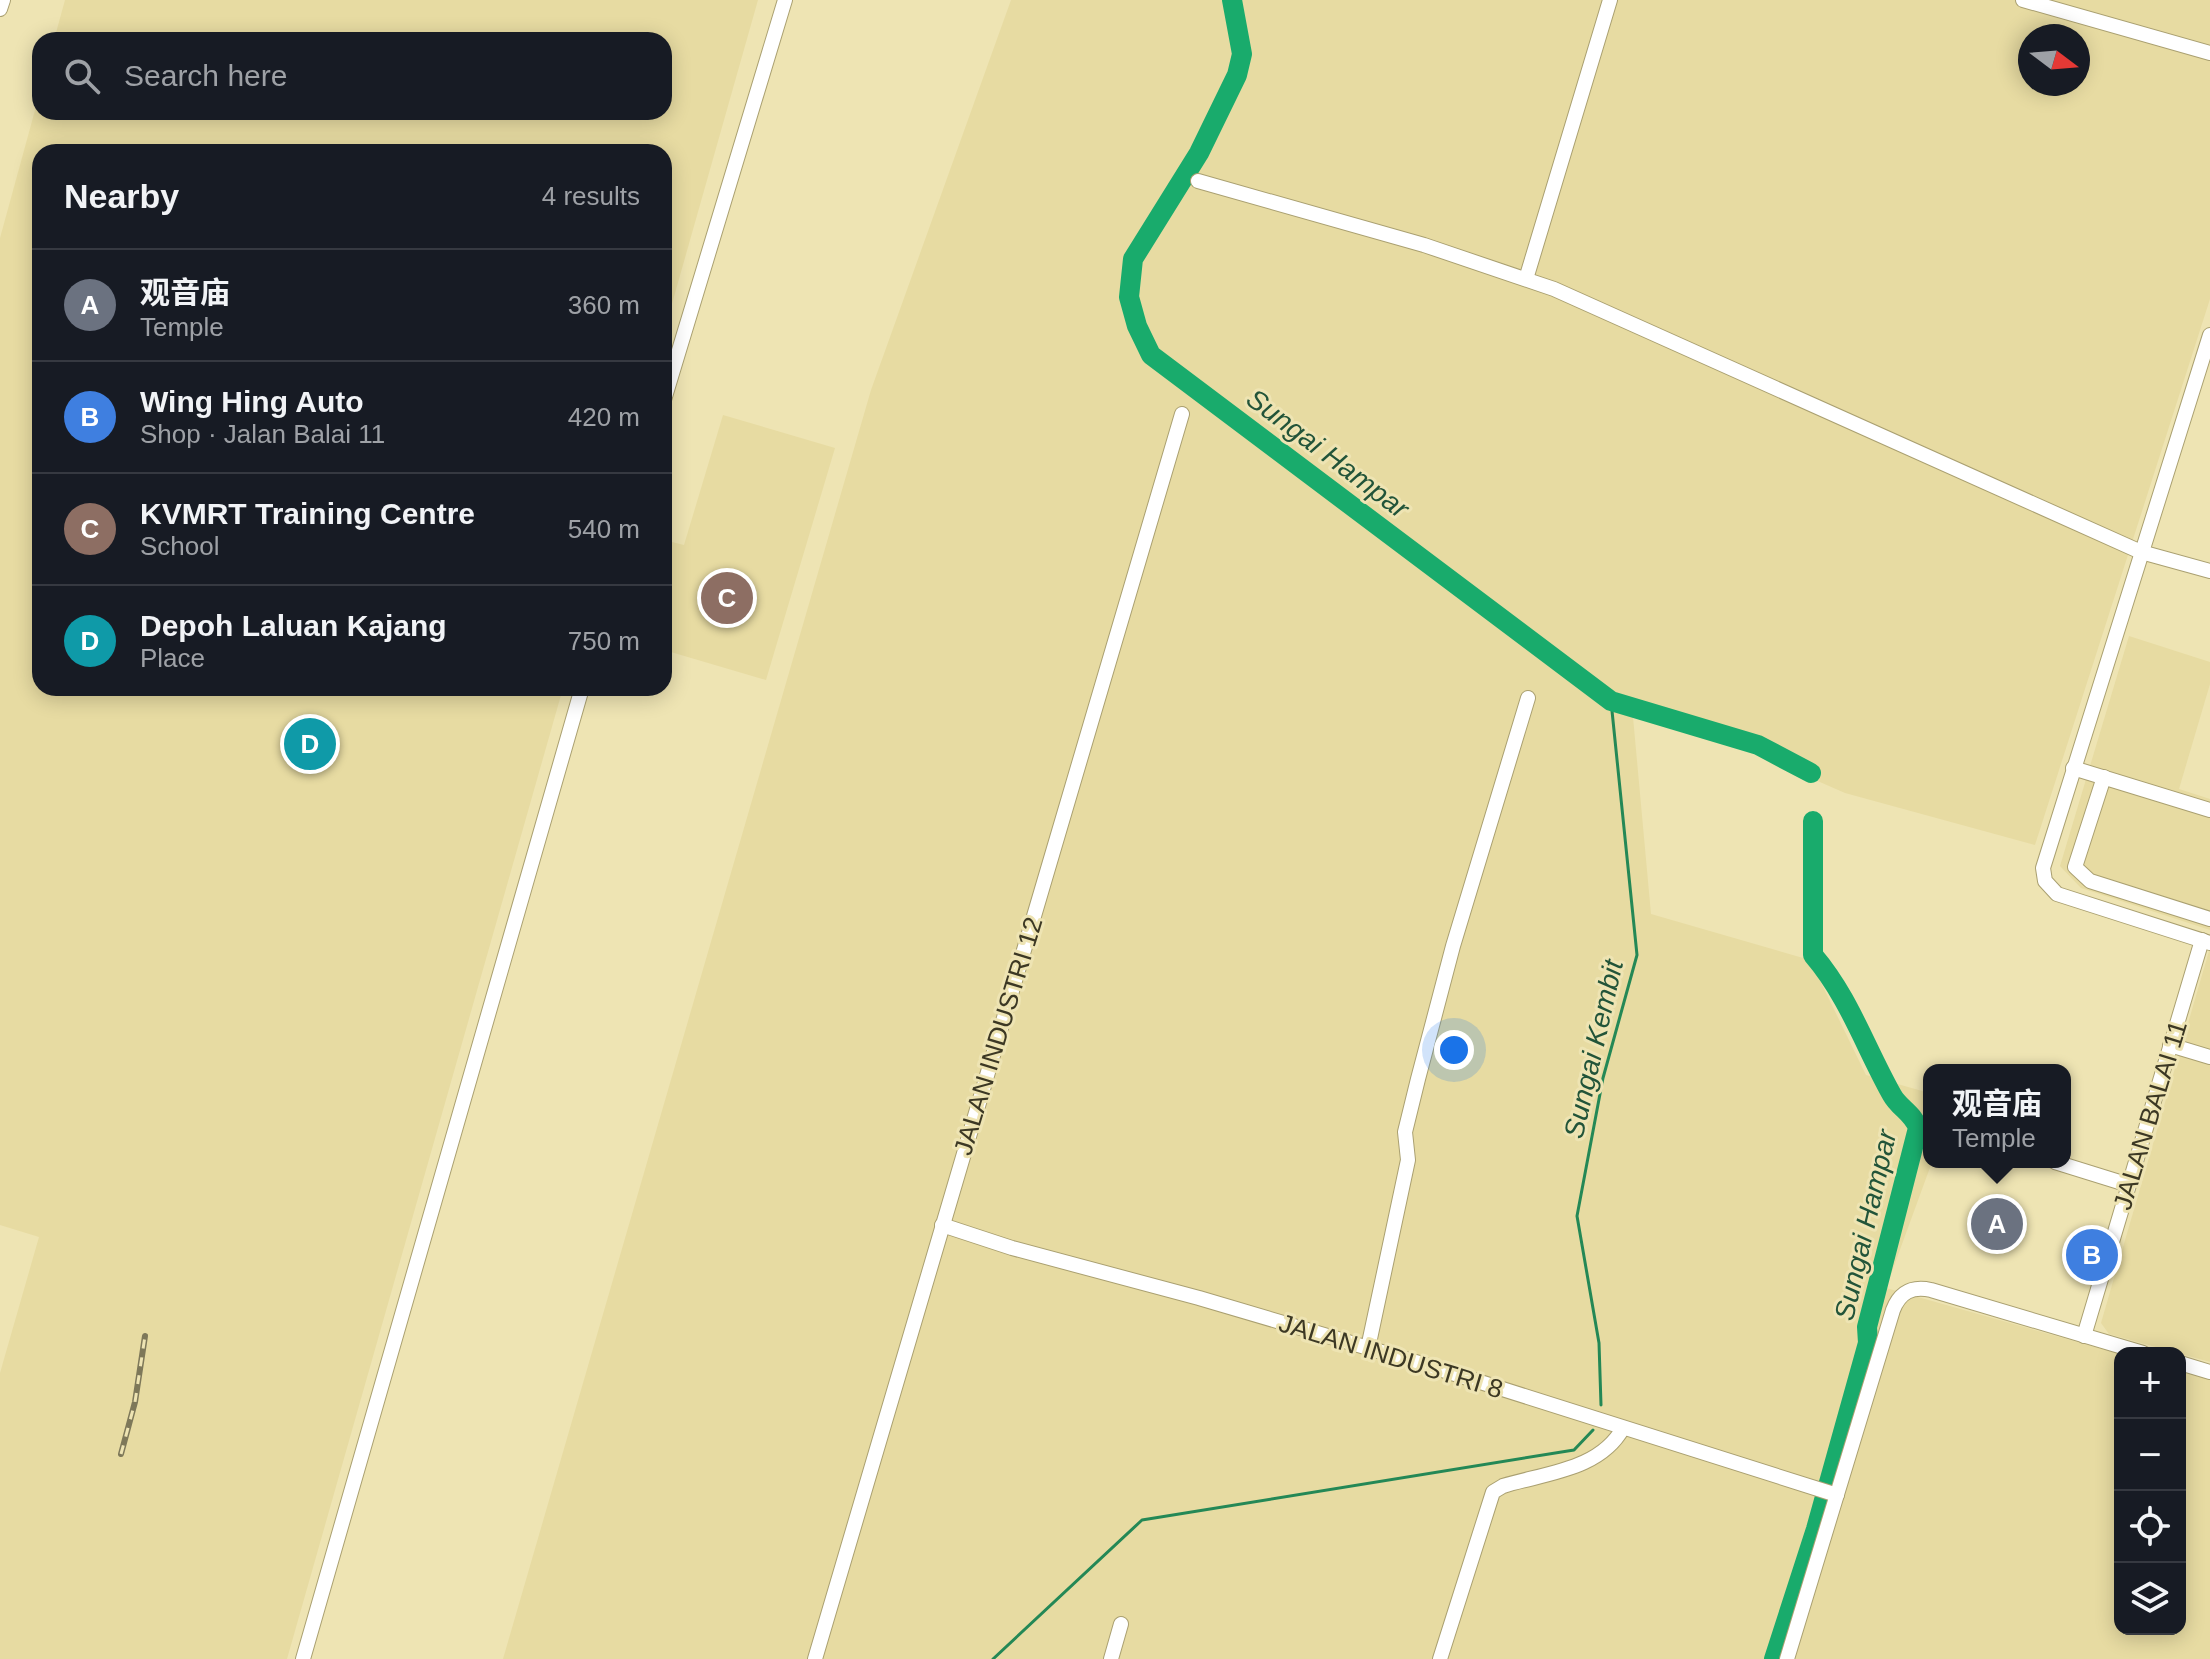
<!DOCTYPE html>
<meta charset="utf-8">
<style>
body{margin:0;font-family:Helvetica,"Noto Sans SC",sans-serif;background:#242831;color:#f1f3f6}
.controls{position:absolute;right:24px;bottom:24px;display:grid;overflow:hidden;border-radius:16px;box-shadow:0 4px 20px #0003}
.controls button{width:72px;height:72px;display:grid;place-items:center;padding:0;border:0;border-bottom:2px solid #363941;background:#171b24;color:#f1f3f6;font:40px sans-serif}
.compass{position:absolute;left:2018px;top:24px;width:72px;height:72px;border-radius:50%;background:#171b24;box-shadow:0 4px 20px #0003;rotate:106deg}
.you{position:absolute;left:1454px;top:1050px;width:28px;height:28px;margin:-20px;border:6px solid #fff;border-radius:50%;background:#1a73e8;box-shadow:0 0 0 12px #1a73e833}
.badge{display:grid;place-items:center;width:52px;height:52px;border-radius:50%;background:#aaace3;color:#fff;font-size:26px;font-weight:700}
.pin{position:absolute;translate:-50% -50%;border:4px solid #fff;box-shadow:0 2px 8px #0006}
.popup{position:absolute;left:1923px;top:1064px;width:148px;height:104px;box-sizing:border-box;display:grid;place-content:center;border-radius:16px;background:#171b24;filter:drop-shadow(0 2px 6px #0005);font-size:26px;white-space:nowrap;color:#9ea1a6}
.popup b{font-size:30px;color:#f1f3f6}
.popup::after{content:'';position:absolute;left:50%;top:100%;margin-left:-16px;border:16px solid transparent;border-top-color:#171b24}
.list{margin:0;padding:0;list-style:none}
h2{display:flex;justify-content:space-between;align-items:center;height:104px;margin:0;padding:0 32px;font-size:34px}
h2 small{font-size:26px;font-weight:400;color:#9ea1a6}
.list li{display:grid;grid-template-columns:52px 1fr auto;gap:24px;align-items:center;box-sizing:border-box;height:112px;padding:0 32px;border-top:2px solid #363941}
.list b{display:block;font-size:30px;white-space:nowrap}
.list p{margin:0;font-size:26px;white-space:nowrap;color:#9ea1a6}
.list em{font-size:26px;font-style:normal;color:#9ea1a6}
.icon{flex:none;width:44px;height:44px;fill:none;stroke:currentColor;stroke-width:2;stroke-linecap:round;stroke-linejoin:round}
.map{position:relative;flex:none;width:2210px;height:1659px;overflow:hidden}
.search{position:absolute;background:#171b24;box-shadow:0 4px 20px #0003;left:32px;top:32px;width:640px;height:88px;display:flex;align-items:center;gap:20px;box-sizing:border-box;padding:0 28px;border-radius:24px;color:#9ea1a6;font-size:30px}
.panel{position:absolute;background:#171b24;box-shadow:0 4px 20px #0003;left:32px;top:144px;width:640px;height:552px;border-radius:24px}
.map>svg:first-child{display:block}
</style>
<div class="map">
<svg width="2210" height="1659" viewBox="0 0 2210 1659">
<rect width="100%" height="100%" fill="#eee4b3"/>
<g fill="#e7dba2" fill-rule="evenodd">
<path d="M65,0H758L664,332V152H40V688H563L287,1659H0V1373L39,1237L0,1225V238L40,92V112H664V40H54Z"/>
<path d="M1011,0H2210V299L2035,845L1845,793L1749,751L1633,717L1651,914L1810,960L1866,1075L1929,1093L1932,1162L1886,1288L2120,1354V1629H2180V1371L2210,1380V1659H503L871,390ZM2030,36H2078V84H2030Z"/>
<path d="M723,415L835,448L766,680L664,650V540L684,545Z"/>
<path d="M2129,636L2210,662V684L2179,789L2210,799V930L2081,888L2060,866Z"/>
<path d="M2209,951H2210V1362L2109,1334L2101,1323Z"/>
</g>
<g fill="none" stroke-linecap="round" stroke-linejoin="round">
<g stroke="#248856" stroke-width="3">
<path d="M1601,1405L1599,1343L1577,1216L1603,1078L1637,955L1611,701"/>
<path d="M993,1659L1142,1520L1574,1450L1593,1430"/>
</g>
<g stroke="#19ab6c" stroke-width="20">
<path d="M1232,0L1242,54L1237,75L1199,153L1133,259L1129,297L1137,326L1151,355L1611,701L1758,745L1811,773"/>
<path d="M1774,1659L1816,1529L1868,1343L1867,1327L1918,1128C1913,1113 1899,1108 1892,1095C1865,1047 1849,997 1813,955V821"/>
</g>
<g stroke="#aaa071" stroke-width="16">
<g id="minor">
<path d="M2023,0L2210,53"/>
<path d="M0,9L3,0"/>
<path d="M1198,181L1424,245L1554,289L2141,552L2210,571"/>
<path d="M1526,279L1610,0"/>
<path d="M2210,335L2043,868L2045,881L2057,894L2210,943"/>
<path d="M664,400L785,0"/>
<path d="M2073,768L2210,810"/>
<path d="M2104,777L2075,867L2090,881L2210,919"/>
<path d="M2170,1045L2210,1057"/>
<path d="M2055,1162L2129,1185"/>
<path d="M942,1225L1012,1248L1199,1298L1436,1368L1837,1495"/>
<path d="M2084,1336L2202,940"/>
<path d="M1368,1348L1408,1160L1405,1132L1418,1079L1453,946L1528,698"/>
<path d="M2180,1363L2210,1372"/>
<path d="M303,1659L582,688"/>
<path d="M815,1659L1182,414"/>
<path d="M1111,1659L1121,1624"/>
<path d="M1440,1659L1493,1492L1503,1486C1545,1473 1600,1470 1623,1428"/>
<path d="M1787,1659L1893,1310C1900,1292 1912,1286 1931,1290L2143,1353"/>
</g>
</g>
<use href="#minor" stroke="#fff" stroke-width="14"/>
<g stroke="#7e7859" stroke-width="6">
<path id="rail" d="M121,1454L135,1402L145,1336"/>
</g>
<use href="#rail" stroke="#eee4b3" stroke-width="3" stroke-dasharray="9" stroke-linecap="butt"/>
</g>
<g text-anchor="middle" stroke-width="6" stroke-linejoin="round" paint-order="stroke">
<g font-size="26" fill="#3c3824" stroke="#eee4b3">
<text transform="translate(998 1036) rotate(-73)" y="9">JALAN INDUSTRI 12</text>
<text transform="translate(2150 1115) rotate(-73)" y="9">JALAN BALAI 11</text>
<text transform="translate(1391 1356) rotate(17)" y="9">JALAN INDUSTRI 8</text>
</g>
<g font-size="28" font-style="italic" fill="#225439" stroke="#eee4b3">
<text transform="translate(1328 453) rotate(37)" y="10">Sungai Hampar</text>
<text transform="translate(1593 1049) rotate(-77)" y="10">Sungai Kembit</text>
<text transform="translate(1865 1225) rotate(-77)" y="10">Sungai Hampar</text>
</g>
</g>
</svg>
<div class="controls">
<button>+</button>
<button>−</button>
<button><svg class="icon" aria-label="locate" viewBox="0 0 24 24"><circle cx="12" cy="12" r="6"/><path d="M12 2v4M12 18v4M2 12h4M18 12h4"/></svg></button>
<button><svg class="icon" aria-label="layers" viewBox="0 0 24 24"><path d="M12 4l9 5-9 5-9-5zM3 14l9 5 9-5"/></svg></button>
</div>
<svg class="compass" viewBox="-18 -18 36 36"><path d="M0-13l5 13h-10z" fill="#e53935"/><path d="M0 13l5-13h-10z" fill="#9ea1a6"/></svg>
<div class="you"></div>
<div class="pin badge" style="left:1997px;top:1224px;background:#6b7280">A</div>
<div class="popup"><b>观音庙</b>Temple</div>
<div class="pin badge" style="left:2092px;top:1255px;background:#3f7fe0">B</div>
<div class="pin badge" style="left:727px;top:598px;background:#8d6e63">C</div>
<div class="pin badge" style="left:310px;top:744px;background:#0f9aa8">D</div>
<div class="search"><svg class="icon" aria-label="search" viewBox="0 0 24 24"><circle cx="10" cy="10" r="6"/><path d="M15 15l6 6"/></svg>Search here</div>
<section class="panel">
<h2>Nearby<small>4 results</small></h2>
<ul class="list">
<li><span class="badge" style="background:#6b7280">A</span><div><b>观音庙</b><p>Temple</p></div><em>360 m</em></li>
<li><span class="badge" style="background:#3f7fe0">B</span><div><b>Wing Hing Auto</b><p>Shop · Jalan Balai 11</p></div><em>420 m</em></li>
<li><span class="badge" style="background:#8d6e63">C</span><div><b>KVMRT Training Centre</b><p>School</p></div><em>540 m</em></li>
<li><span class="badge" style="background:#0f9aa8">D</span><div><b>Depoh Laluan Kajang</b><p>Place</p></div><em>750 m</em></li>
</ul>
</section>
</div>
